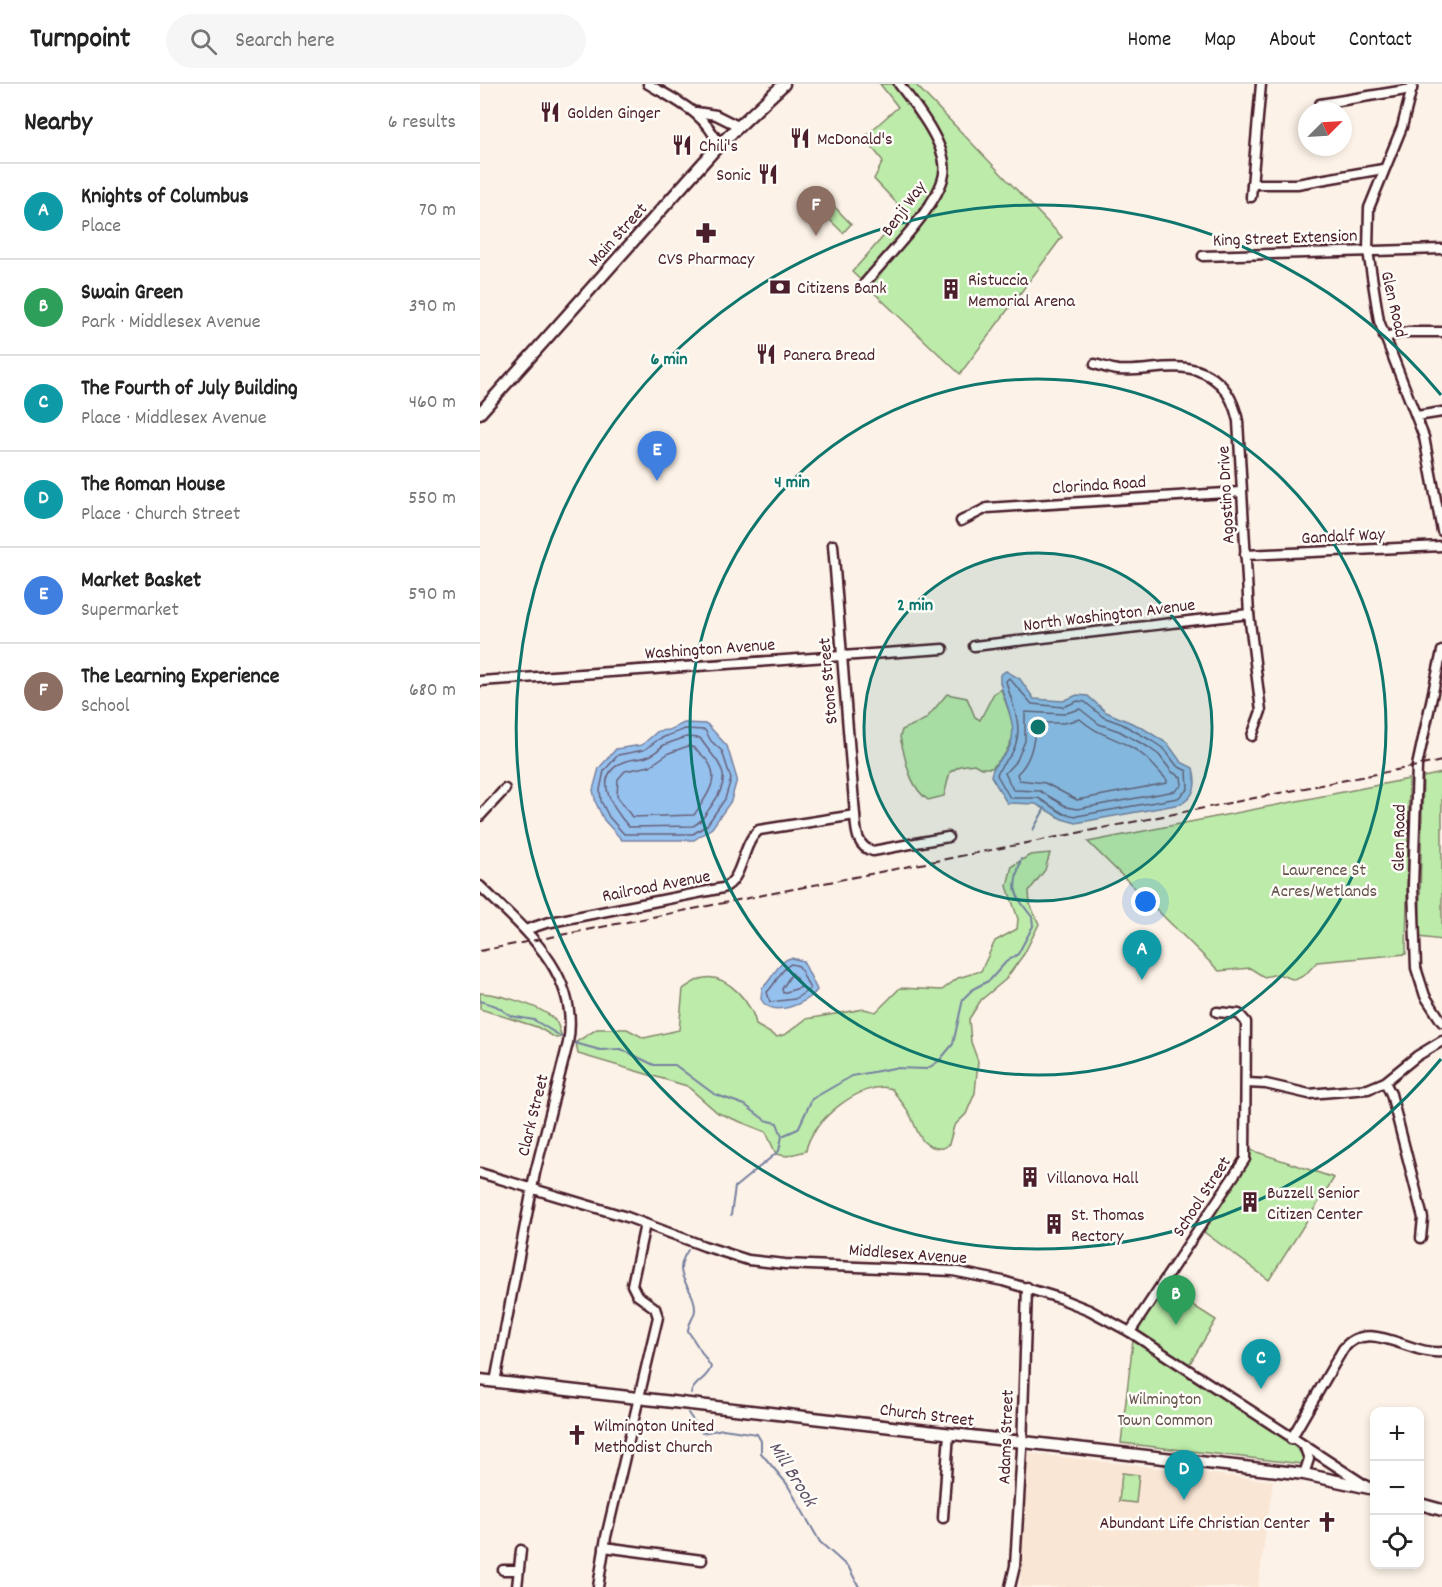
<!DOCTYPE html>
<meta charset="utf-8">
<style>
body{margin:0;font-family:Dekko,sans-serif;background:#f6f6f6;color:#222}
.controls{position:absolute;right:18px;bottom:18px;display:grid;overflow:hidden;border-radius:12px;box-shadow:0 3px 9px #0003}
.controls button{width:54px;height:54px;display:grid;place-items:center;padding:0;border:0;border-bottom:2px solid #e0e0e0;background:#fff;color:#222;font:30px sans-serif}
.compass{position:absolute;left:818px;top:18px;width:54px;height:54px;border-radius:50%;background:#fff;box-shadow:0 3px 9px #0003;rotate:66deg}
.you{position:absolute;left:666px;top:818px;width:21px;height:21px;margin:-15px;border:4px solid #fff;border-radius:50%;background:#1a73e8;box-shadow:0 0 0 9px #1a73e833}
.badge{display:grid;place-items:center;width:39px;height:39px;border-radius:50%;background:#4a1f2b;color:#fff;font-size:20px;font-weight:700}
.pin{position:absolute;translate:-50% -50px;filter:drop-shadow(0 2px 3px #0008)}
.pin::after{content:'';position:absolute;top:32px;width:21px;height:18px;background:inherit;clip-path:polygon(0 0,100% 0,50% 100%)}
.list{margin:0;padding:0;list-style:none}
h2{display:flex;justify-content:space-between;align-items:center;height:78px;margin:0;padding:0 24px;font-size:26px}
h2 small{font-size:20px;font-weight:400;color:#767676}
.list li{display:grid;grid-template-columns:39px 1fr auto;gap:18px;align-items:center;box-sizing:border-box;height:96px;padding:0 24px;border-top:2px solid #e0e0e0}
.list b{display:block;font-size:22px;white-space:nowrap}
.list p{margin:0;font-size:20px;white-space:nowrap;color:#767676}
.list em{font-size:20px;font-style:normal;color:#767676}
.icon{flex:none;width:33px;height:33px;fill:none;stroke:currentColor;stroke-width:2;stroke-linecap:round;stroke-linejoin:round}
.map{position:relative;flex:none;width:962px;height:1503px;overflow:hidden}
header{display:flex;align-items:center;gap:36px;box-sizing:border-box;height:84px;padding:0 30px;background:#fff;border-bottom:2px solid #e0e0e0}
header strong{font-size:28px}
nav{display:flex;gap:33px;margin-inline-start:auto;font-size:21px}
.search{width:420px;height:54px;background:#f6f6f6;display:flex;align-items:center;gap:15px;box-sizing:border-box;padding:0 21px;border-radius:33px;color:#767676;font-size:22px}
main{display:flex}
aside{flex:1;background:#fff}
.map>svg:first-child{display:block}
</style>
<header>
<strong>Turnpoint</strong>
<div class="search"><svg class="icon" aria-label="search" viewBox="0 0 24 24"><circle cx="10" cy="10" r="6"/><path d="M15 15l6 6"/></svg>Search here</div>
<nav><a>Home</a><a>Map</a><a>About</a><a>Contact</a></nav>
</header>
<main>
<aside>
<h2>Nearby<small>6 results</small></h2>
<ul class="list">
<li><span class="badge" style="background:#0f9aa8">A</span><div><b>Knights of Columbus</b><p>Place</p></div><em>70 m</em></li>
<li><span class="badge" style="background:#2e9e5b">B</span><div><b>Swain Green</b><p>Park · Middlesex Avenue</p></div><em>390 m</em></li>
<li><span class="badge" style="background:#0f9aa8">C</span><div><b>The Fourth of July Building</b><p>Place · Middlesex Avenue</p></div><em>460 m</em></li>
<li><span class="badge" style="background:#0f9aa8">D</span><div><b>The Roman House</b><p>Place · Church Street</p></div><em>550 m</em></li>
<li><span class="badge" style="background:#3f7fe0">E</span><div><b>Market Basket</b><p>Supermarket</p></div><em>590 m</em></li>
<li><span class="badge" style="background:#8d6e63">F</span><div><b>The Learning Experience</b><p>School</p></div><em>680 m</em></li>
</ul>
</aside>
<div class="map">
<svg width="962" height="1503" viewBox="0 0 962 1503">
<rect width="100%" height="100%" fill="#fcf2e7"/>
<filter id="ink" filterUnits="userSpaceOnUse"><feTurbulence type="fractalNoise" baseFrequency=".0167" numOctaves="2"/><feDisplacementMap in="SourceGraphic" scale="12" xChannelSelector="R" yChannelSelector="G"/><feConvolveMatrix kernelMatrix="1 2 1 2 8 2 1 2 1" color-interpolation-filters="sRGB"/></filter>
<g filter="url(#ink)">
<path fill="#fae6d4" d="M548,1369L793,1397L778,1503H540Z"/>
<g fill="#bcebaa" stroke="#83856a" stroke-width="1.5">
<path d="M400,0H435L582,153L480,290L372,188L425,128L394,95L403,77L384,53L418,23Z"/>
<path d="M348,116L371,140L363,149L339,125Z"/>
<path d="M521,605L534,642L533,653L525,670L512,684H501L494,680L480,682L470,688L464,712L448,716C428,701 426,676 420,653L422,646L446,635L467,610L487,614L495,633L500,636L514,609Z"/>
<path d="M962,689V856L939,853L943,693Z"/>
<path d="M929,695L926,870L837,878L825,891L815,896L798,890L784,893L770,884L739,887L608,758Z"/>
<path d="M570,769L565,786L549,807L550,820L559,840L544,870L525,896L501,916L489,935L491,958L498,977L495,1009L486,1030L474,1042L469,1060L463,1064C439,1066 438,1045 429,1029C424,1020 417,1013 412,1005C383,994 329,1039 326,1067L307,1072L296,1070L286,1048L238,1029L207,1002L98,970L96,958L117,945H147L164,954L199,946L203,905C209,901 217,895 224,894C247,889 274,921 276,941L297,953L306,950L326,935L384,925L396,928L420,904L462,906L478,894L501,887L515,857L537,845L538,835L527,802L532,782L550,771Z"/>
<path d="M0,909C18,910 68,923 77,939C79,943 80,949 82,953L76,954L57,943L0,925Z"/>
<path d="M768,1065L854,1094L789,1196L724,1148L766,1076Z"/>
<path d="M684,1203L736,1236L709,1281L655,1247Z"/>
<path d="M653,1256L813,1361L823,1371L822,1380L641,1359Z"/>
<path d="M642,1389L659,1391L656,1419L639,1417Z"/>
</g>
<g fill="#95c1ee" stroke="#7780a0" stroke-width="1.5">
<path d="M526,587L540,595L554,615L583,617L597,611L608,612L626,628L661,643L688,660L701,678L713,684C717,699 716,712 701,720L596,739L582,735L556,720L527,719L511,692C513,681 519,678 526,669C542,647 525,621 520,598V591Z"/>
<path d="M204,639L227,640L247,662L257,695L251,717L232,744L214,756H142L124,736L116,719L113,706L119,684L136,665L162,661L178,647L189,646Z"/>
<path d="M311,874L323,877L337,906C327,920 291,935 281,915L282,904C293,896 297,877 311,874Z"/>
</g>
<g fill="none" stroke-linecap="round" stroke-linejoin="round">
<g stroke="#686079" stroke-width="1.5">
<path d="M529,594L552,620L583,623L598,617L605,618L623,633L642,640L672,657L684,665L697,682L707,687L708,705L698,714L597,732L584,730L558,714H530L517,691C519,681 529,676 533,667C545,642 532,622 526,597Z"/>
<path d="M600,625L619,640L639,647L668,663L679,671L692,688L701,693L702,701L695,707L597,725L587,723L560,707L533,706L525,689L537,676L545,657V628L583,630Z"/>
<path d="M600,635C615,649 631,652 649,662C668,672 673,682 687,696V699L597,716L565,699L539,696L537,690C552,676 553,658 557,639H584Z"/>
<path d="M205,645L225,646L231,657L242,667L251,695L245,715L227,741L213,750H144L129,733L121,717L120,706L124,687L138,671L164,666L179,655Z"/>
<path d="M206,653L220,654C237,680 256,688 232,721C226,729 222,738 213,742L149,743C135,727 111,695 141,679C149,674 160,676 169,672C175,670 179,664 184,661C190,658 199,656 206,653Z"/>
<path d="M208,662C216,663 217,667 223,672C244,692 227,712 214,731L152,733L137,712L138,695L145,687L170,682L189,669Z"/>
<path d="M311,880L319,882L330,905L315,915L290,918L287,908C296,900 301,884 311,880Z"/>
<path d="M312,889L322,903L303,909L302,905Z"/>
</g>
<g stroke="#7780a0" stroke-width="2">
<path d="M553,746L565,724"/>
<path d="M0,917L16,922L31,932L54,936L82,953"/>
<path d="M95,959L120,966L141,965L174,981H195L234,1010L265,1021L285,1036L297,1039L302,1052L299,1067L255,1103L251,1131"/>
<path d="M302,1052L318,1045L332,1015L372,992L414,984L447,985L459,977L473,960L483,915L493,905L510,896L526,878L538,870L553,842L552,833C532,807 532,807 541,775"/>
<path d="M208,1166C189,1194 215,1201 215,1225C215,1233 208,1239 208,1247L231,1283C227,1296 214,1297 211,1309"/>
<path d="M208,1329L222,1349L243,1345L277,1350L281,1357V1369L307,1400L340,1458L369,1484L379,1503"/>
</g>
<g stroke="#4a1f2b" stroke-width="13">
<g id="minor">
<path d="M168,0C197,17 225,29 239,61"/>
<path d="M933,0L922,43L889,124L888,167L899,237L944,353L962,447"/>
<path d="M840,20L932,5"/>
<path d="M216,28L236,31L258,42"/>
<path d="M772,100H817L903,85"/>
<path d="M771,113L781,0"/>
<path d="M723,172L962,165"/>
<path d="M385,199C406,174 459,121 464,90C469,63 435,21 419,0"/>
<path d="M904,253L928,248H962"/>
<path d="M615,280C622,282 630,285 638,286C673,289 710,271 740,300C750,310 755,323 758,337L769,530L781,627L772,652"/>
<path d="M937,332L962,328"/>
<path d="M481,437L507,424L761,408"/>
<path d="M353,461L375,731C376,745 376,763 393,767L468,753"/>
<path d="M765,471L962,462"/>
<path d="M494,562L769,530"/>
<path d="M962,567L937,682L933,802L936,884L945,912L962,938"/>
<path d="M0,597L463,565"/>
<path d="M0,732L25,705"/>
<path d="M0,802C44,845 101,890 88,959L55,1089L15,1298"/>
<path d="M45,846L66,839L243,804C264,796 261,760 279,746L375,731"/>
<path d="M905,998L911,1010L943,1134L941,1154"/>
<path d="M767,999L786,1000L829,1010L888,1005L905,998L937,972L962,957"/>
<path d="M0,1089L147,1133L224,1162L268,1176L305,1180L473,1187L523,1197L579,1214L609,1226L650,1248L885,1401"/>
<path d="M650,1248L765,1075L766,938L759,930L737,928"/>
<path d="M811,1355L863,1265C888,1233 931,1272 962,1268"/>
<path d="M824,1390L829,1375L825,1364"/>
<path d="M463,1434L469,1349"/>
<path d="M124,1463L222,1476"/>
<path d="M23,1486H38"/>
<path d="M37,1503L41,1466"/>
<path d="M118,1503L126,1453L178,1233L175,1224L157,1211L152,1201L165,1140"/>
<path d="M530,1503L535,1482L542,1365L547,1203"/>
</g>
</g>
<g stroke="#4a1f2b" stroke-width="15">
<g id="major">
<path d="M0,329L239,61L304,0"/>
<path d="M0,1296L824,1390L894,1405"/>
<path d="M940,1420L962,1426"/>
</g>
</g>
<use href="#minor" stroke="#fdfcf7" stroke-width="8"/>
<use href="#major" stroke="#fdfcf7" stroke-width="10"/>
<path stroke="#4a1f2b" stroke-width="2" stroke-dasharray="9 4.5" stroke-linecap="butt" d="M0,867L962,677"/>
</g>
</g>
<circle cx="558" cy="643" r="174" fill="#0f766e" fill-opacity=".12"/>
<g fill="none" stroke="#0f766e" stroke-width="3">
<circle cx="558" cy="643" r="174"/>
<circle cx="558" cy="643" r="348"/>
<path d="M961 975A522 522 0 1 1 961 311"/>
</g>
<defs>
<g id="restaurant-bare" transform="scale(1.62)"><path d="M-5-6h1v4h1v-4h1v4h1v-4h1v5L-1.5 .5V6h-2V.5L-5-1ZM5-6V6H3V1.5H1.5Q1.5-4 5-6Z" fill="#4a1f2b" stroke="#fdfcf7" stroke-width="2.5" paint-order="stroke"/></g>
<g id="pharmacy-bare" transform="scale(1.62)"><path d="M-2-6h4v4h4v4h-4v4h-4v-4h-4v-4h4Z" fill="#4a1f2b" stroke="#fdfcf7" stroke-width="2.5" paint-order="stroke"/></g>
<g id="bank-bare" transform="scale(1.62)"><path d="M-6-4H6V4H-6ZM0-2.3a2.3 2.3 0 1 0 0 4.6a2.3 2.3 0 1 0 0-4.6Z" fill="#4a1f2b" stroke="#fdfcf7" stroke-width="2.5" paint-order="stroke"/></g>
<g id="building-bare" transform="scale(1.62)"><path d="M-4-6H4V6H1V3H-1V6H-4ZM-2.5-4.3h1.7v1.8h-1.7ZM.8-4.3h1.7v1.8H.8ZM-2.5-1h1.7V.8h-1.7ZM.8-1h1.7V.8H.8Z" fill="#4a1f2b" stroke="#fdfcf7" stroke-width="2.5" paint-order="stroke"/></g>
<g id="church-bare" transform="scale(1.62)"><path d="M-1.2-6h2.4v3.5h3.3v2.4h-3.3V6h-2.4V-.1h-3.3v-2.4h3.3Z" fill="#4a1f2b" stroke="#fdfcf7" stroke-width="2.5" paint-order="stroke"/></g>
</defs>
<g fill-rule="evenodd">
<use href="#restaurant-bare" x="70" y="28"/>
<use href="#restaurant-bare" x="320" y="54"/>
<use href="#restaurant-bare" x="202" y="61"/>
<use href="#restaurant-bare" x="288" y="90"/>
<use href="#pharmacy-bare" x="226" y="149"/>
<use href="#bank-bare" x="300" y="203"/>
<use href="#building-bare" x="471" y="205"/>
<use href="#restaurant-bare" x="286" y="270"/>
<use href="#building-bare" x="550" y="1093"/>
<use href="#building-bare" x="770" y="1118"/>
<use href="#building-bare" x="574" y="1140"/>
<use href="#church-bare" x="97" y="1351"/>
<use href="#church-bare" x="847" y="1438"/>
</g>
<g text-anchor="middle" stroke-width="5" stroke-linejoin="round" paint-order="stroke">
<g font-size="18" fill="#4a1f2b" stroke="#fdfcf7" text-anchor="start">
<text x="87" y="34">Golden Ginger</text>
<text x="337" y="60">McDonald's</text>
<text x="219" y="67">Chili's</text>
<text x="271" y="96" text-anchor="end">Sonic</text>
<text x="226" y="180" text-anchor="middle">CVS Pharmacy</text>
<text x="488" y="201">Ristuccia<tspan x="488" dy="21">Memorial Arena</tspan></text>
<text x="317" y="209">Citizens Bank</text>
<text x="303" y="276">Panera Bread</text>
<text x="567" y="1099">Villanova Hall</text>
<text x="787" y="1114">Buzzell Senior<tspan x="787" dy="21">Citizen Center</tspan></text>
<text x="591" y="1136">St. Thomas<tspan x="591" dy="21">Rectory</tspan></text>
<text x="114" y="1347">Wilmington United<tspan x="114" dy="21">Methodist Church</tspan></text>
<text x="830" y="1444" text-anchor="end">Abundant Life Christian Center</text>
</g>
<g font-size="18" fill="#4a1f2b" stroke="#fdfcf7">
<text transform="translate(423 124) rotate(-54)" y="6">Benji Way</text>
<text transform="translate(137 150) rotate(-48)" y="6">Main Street</text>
<text transform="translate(805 153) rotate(-2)" y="6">King Street Extension</text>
<text transform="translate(915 220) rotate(77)" y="6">Glen Road</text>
<text transform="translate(619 400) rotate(-4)" y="6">Clorinda Road</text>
<text transform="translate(745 411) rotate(-93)" y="6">Agostino Drive</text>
<text transform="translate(863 451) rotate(-3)" y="6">Gandalf Way</text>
<text transform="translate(629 530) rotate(-7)" y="6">North Washington Avenue</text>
<text transform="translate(230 564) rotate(-4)" y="6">Washington Avenue</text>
<text transform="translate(347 597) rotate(-95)" y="6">Stone Street</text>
<text transform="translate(918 754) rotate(-89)" y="6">Glen Road</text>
<text transform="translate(176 801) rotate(-11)" y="6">Railroad Avenue</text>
<text transform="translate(52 1031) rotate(-76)" y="6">Clark Street</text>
<text transform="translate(721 1112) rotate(-57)" y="6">School Street</text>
<text transform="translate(428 1169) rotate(4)" y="6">Middlesex Avenue</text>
<text transform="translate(447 1330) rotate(7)" y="6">Church Street</text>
<text transform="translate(525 1353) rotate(-88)" y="6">Adams Street</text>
</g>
<g font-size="18" fill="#66524b" stroke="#fdfcf7">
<text x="844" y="791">Lawrence St<tspan x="844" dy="21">Acres/Wetlands</tspan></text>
<text x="685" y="1320">Wilmington<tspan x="685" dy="21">Town Common</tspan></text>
</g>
<g font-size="20" font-style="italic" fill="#605066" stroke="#fdfcf7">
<text transform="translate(314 1389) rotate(58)" y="7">Mill Brook</text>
</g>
</g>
<circle cx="558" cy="643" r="9" fill="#0f766e" stroke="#fdfcf7" stroke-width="3"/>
<g font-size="18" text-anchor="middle" font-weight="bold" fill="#0f766e" stroke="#fdfcf7" stroke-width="5" stroke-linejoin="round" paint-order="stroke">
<text x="189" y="280">6 min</text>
<text x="312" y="403">4 min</text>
<text x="435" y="526">2 min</text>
</g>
</svg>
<div class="controls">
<button>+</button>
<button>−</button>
<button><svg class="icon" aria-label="locate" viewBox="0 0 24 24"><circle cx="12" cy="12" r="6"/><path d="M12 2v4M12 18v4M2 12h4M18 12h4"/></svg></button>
</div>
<svg class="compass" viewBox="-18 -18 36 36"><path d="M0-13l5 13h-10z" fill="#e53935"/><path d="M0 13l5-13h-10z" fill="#767676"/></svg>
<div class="you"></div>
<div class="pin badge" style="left:662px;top:896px;background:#0f9aa8">A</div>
<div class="pin badge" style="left:696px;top:1241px;background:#2e9e5b">B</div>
<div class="pin badge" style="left:781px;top:1305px;background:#0f9aa8">C</div>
<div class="pin badge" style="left:704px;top:1416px;background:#0f9aa8">D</div>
<div class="pin badge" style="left:177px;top:397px;background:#3f7fe0">E</div>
<div class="pin badge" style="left:336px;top:152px;background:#8d6e63">F</div>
</div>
</main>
